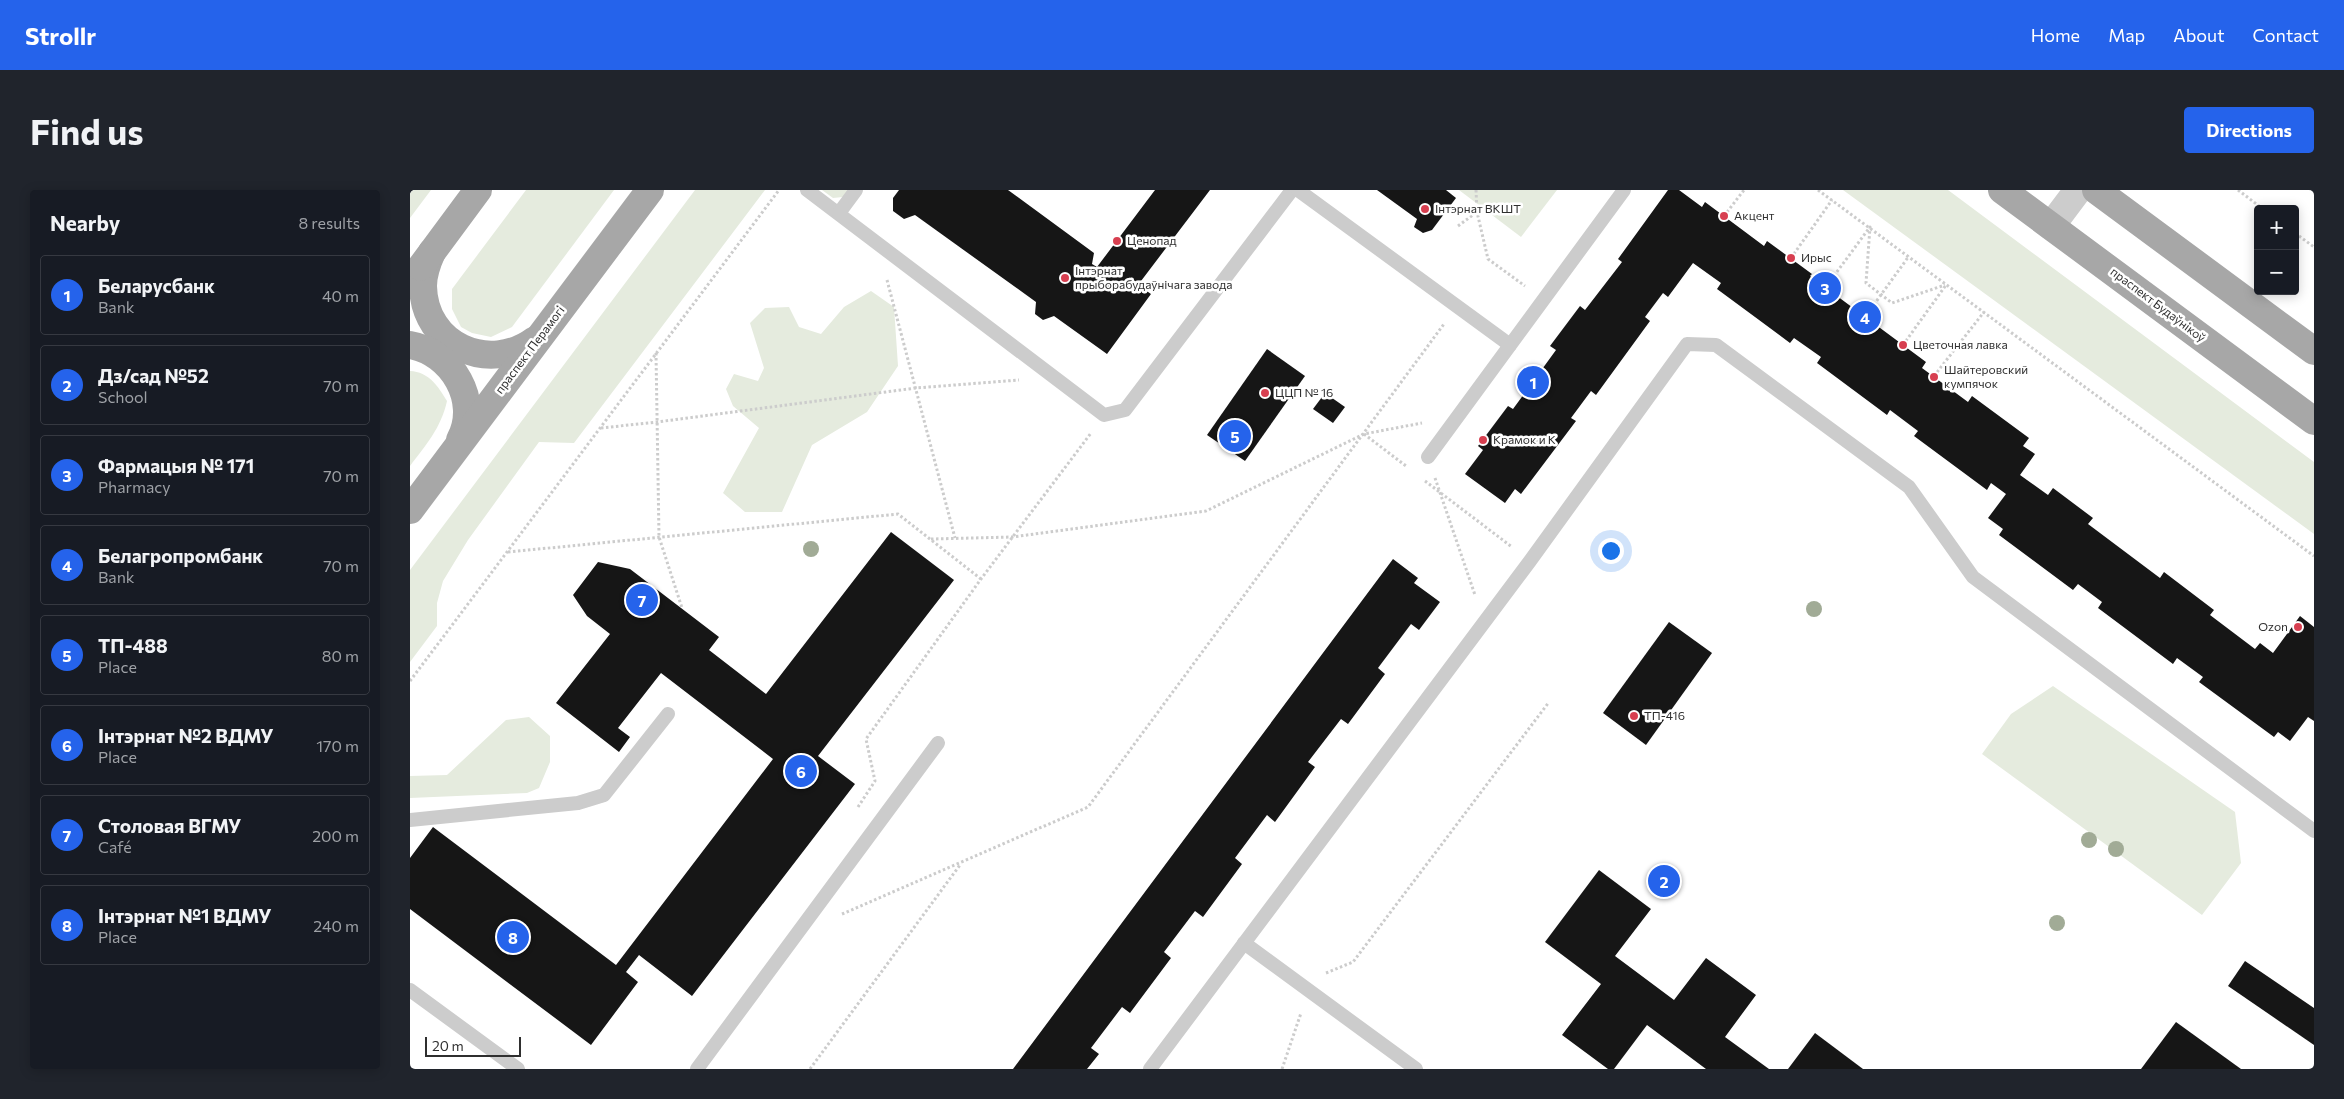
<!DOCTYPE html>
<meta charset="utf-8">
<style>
body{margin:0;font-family:Commissioner,sans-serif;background:#20242c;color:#f1f3f6}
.controls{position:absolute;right:15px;top:15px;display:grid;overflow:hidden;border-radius:5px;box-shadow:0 2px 12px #0003}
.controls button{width:45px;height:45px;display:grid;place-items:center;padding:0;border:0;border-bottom:1px solid #363941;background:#171b24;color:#f1f3f6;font:25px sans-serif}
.scale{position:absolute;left:15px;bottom:12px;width:96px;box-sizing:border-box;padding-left:5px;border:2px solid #2f2f2f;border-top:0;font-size:14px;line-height:18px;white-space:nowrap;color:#2f2f2f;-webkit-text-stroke:4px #fff;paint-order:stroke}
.you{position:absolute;left:1200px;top:360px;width:18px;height:18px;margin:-12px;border:4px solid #fff;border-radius:50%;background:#1a73e8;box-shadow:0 0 0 8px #1a73e833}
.badge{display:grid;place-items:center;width:32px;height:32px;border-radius:50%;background:#2563eb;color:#fff;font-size:16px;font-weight:700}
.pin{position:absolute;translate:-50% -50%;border:2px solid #fff;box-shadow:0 1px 5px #0006}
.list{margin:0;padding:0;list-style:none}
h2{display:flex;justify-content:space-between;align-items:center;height:65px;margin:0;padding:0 20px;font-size:21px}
h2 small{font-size:16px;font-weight:400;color:#9ea1a6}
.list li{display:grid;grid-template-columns:32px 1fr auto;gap:15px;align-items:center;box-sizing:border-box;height:80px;margin:0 10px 10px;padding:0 10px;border:1px solid #363941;border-radius:5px}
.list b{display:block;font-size:19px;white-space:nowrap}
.list p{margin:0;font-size:16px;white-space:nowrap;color:#9ea1a6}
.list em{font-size:16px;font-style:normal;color:#9ea1a6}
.map{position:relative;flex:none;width:1904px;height:879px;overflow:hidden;border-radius:5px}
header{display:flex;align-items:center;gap:30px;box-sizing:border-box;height:70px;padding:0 25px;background:#2563eb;color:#fff}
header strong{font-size:24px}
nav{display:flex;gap:28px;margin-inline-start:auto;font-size:18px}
.intro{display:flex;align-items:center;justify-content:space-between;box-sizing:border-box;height:120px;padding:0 30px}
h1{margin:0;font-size:35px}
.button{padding:12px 22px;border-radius:5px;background:#2563eb;color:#fff;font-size:18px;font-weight:700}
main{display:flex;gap:30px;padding:0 30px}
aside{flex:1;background:#171b24;border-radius:5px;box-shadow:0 2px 12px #0003}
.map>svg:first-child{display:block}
</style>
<header>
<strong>Strollr</strong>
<nav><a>Home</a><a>Map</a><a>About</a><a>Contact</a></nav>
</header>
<div class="intro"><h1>Find us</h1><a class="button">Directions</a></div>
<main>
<aside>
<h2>Nearby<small>8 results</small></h2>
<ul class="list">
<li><span class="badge">1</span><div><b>Беларусбанк</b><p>Bank</p></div><em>40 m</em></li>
<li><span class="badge">2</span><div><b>Дз/сад №52</b><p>School</p></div><em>70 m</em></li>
<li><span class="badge">3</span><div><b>Фармацыя № 171</b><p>Pharmacy</p></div><em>70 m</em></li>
<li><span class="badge">4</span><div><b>Белагропромбанк</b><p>Bank</p></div><em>70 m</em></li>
<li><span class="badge">5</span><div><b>ТП-488</b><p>Place</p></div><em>80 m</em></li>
<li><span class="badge">6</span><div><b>Інтэрнат №2 ВДМУ</b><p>Place</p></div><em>170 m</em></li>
<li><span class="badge">7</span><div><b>Столовая ВГМУ</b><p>Café</p></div><em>200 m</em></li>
<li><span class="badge">8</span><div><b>Інтэрнат №1 ВДМУ</b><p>Place</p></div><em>240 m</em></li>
</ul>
</aside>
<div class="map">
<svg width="1904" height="879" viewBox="0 0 1904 879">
<rect width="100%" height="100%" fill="#fff"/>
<g fill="#e5ebde">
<path d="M0,0H21L0,28Z"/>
<path d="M116,0H204L102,137L81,147L62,143L51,137L42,119V99Z"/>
<path d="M285,0H355L164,253L129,252L58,350L33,391L27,413V436L0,472V380Z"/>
<path d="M412,0H441L433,7L423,8Z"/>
<path d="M1049,0H1147L1111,47Z"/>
<path d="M1433,0H1538L1904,272V344Z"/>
<path d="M461,101L484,117L488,176L457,222L402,255L372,322H335L313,303L349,238L323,216L316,199L324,184L348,191L354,178L340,133L355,118L379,117L389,137L411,144L434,117Z"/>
<path d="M0,181C19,182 28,196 37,211C31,238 16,255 0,276Z"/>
<path d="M1643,496L1825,622L1831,673L1792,725L1572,564L1601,524Z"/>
<path d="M119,527L140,546V572L129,598L117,603L0,608V586L37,585L96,530Z"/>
</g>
<g fill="#161616">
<path d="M489,0H598L684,63L682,74L687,77L745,0H800L728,95L741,104L697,164L644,126L633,130L625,124L626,112L505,25L494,29L483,21V8Z"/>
<path d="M967,0H1036L1046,8L1022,40L1013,43L1004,37L1007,29Z"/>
<path d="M1258,0H1269L1292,17L1295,12L1354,56L1357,51L1402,84L1400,86L1516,172L1512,178L1558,212L1562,206L1619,248L1613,256L1625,264L1610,285L1638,305L1643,298L1683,328L1678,334L1750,388L1754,382L1804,420L1800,425L1845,459L1850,453L1863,463L1890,426L1904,437V531L1898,527L1880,551L1868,542L1864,547L1789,492L1793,487L1767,468L1763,474L1688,418L1692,412L1668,394L1663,400L1589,345L1593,339L1578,328L1596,304L1581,293L1577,300L1504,246L1508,241L1480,220L1477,225L1407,173L1411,167L1384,148L1380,153L1345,127L1307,99L1311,93L1283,73L1258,107L1253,103L1235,127L1240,131L1186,205L1181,201L1161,228L1166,231L1111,304L1105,299L1095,313L1055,284L1073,260L1068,256L1098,216L1103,219L1146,160L1140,156L1170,116L1175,120L1212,72L1208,69Z"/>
<path d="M857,159L895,186L835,271L797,245Z"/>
<path d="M915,203L935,217L923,233L903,219Z"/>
<path d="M481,342L544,390L408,566L445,594L282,806L229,765L216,782L228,792L181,855L0,719V668L23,637L206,775L363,569L251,483L208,538L220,547L209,562L146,513L200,444L177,426L163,405L188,372L220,379L309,447L299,460L356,504Z"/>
<path d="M983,369L1008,388L1004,393L1030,412L1009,440L1001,434L968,478L975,484L938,534L931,529L898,572L905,577L865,632L857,625L825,668L832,674L793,727L785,721L754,762L761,768L720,823L712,817L681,858L689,864L677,879H603Z"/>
<path d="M1259,432L1302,463L1236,555L1193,523Z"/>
<path d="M1189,680L1241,719L1205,766L1264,810L1296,768L1346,805L1315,847L1359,879H1296L1237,835L1204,879H1198L1152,845L1191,794L1135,752Z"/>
<path d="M1835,771L1904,818V855L1818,796Z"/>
<path d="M1766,832L1831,879H1731Z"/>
<path d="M1405,843L1453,879H1378Z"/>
</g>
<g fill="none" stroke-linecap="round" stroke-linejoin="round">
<g stroke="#ccc" stroke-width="3" stroke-dasharray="2.5 2.5" stroke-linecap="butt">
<path d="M1066,0L1067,22L1078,69L1115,96"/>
<path d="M1408,0L1904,366"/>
<path d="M1828,0L1853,19"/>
<path d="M1314,26L1334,0"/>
<path d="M1048,36L1067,22"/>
<path d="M1885,43L1904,57"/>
<path d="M1381,68L1422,10"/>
<path d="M477,90L545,348"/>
<path d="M1415,98L1460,37L1456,93L1482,113L1535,95"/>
<path d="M1455,127L1499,66"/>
<path d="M1493,155L1536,95"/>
<path d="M246,163L249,347L272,418"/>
<path d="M1524,186L1574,122"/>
<path d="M191,238L247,232L506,198L609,190"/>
<path d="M954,244L996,276"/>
<path d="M1025,288L1065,405"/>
<path d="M1015,291L1102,357"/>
<path d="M521,349L602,347L796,321L954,244L1012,233"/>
<path d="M98,362L488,324L571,389"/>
<path d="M0,491L369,0"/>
<path d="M448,617L465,591L456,549L571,389L681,243"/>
<path d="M432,724L678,617L1034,134"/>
<path d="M916,783L943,772L1139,512"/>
<path d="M400,879L550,675"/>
<path d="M872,879L891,823"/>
</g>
<g stroke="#ccc" stroke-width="14">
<path d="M397,0L694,225L715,220L882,0"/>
<path d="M888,0L1100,155"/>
<path d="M429,23L446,0"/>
<path d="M1018,267L1214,0"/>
<path d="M0,630L168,613L194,605L258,524"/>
<path d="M834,753L1006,879"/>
<path d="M0,800L108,879"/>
<path d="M287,879L528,553"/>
<path d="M740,879L1120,371L1277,154L1306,155L1499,297L1563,387L1904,641"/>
</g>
<path stroke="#ccc" stroke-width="28" d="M1641,36L1668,0"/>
<g stroke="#a7a7a7" stroke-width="28">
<path d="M1592,0L1904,231"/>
<path d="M1686,0L1904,161"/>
<path d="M22,62C17,73 13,84 13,96C14,156 79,184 125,150"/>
<path d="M11,77L68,0"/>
<path d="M0,155C42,162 71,211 50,250"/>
<path d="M0,320L240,0"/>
</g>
</g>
<g fill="#a1ab96">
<circle cx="401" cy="359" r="8"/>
<circle cx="1404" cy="419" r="8"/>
<circle cx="1679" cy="650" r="8"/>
<circle cx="1706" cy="659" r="8"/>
<circle cx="1647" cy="733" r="8"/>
</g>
<g fill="#d73f50" stroke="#fff" stroke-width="2">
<circle cx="1015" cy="19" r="5"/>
<circle cx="1314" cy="26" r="5"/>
<circle cx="707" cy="51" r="5"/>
<circle cx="1381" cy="68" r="5"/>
<circle cx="655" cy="88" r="5"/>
<circle cx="1493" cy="155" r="5"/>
<circle cx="1524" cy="187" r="5"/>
<circle cx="855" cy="203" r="5"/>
<circle cx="1073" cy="250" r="5"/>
<circle cx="1888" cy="437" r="5"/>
<circle cx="1224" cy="526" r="5"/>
</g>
<g text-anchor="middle" stroke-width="5" stroke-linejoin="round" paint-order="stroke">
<g font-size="12" fill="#2f2f2f" stroke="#fff" text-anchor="start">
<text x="1025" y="23">Інтэрнат ВКШТ</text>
<text x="1324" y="30">Акцент</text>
<text x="717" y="55">Ценопад</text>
<text x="1391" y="72">Ирыс</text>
<text x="665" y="85">Інтэрнат<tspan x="665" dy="14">прыборабудаўнічага завода</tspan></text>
<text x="1503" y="159">Цветочная лавка</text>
<text x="1534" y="184">Шайтеровский<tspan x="1534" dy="14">кумпячок</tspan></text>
<text x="865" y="207">ЦЦП № 16</text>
<text x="1083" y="254">Крамок и К</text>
<text x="1878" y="441" text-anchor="end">Ozon</text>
<text x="1234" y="530">ТП-416</text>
</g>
<g font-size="12" fill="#2f2f2f" stroke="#fff">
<text transform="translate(1748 115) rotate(37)" y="4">праспект Будаўнікоў</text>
<text transform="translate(120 160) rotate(-53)" y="4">праспект Перамогі</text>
</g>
</g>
</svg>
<div class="controls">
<button>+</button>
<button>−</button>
</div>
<div class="scale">20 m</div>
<div class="you"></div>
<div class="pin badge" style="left:1123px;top:192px">1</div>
<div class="pin badge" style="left:1254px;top:691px">2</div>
<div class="pin badge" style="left:1415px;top:98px">3</div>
<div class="pin badge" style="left:1455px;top:127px">4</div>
<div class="pin badge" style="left:825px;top:246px">5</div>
<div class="pin badge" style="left:391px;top:581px">6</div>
<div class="pin badge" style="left:232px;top:410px">7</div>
<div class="pin badge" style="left:103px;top:747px">8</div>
</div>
</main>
